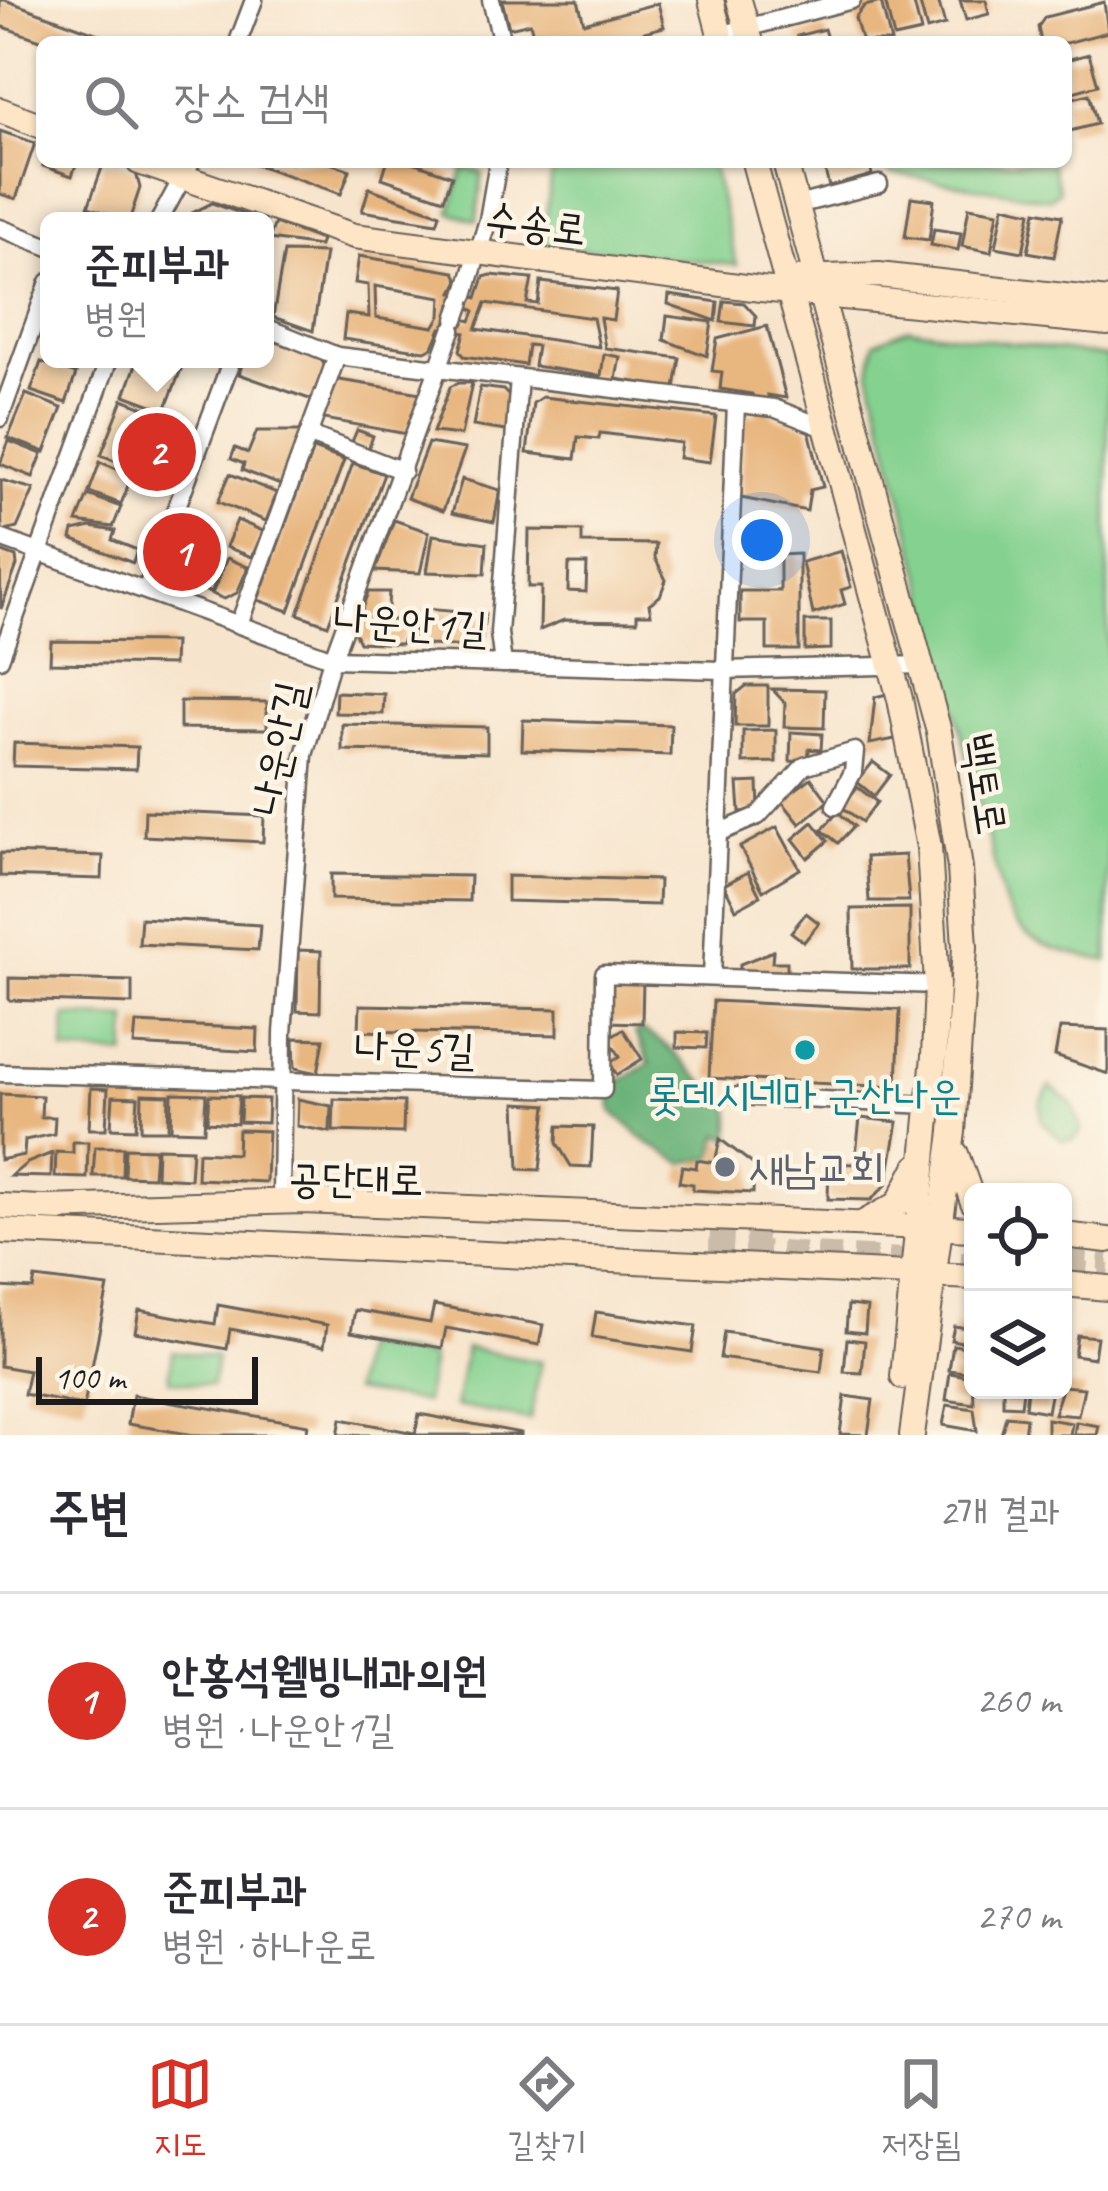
<!DOCTYPE html>
<html lang="ko">
<meta charset="utf-8">
<style>
body{margin:0;font-family:Caveat,"Poor Story",sans-serif;background:#f7f7f7;color:#2b2b33}
.controls{position:absolute;right:36px;bottom:36px;display:grid;overflow:hidden;border-radius:18px;box-shadow:0 3px 9px #0004}
.controls button{width:108px;height:108px;display:grid;place-items:center;padding:0;border:0;border-bottom:3px solid #e1e1e2;background:#fff;color:#2b2b33;font:60px sans-serif}
.scale{position:absolute;left:36px;bottom:30px;width:222px;box-sizing:border-box;padding-left:12px;border:6px solid #1c1c1c;border-top:0;font-size:33px;line-height:42px;white-space:nowrap;color:#1c1c1c;-webkit-text-stroke:9px #fcf5e5;paint-order:stroke}
.you{position:absolute;left:762px;top:540px;width:42px;height:42px;margin:-30px;border:9px solid #fff;border-radius:50%;background:#1a73e8;box-shadow:0 0 0 18px #1a73e833}
.badge{display:grid;place-items:center;width:78px;height:78px;border-radius:50%;background:#d93025;color:#fff;font-size:39px;font-weight:700}
.pin{position:absolute;translate:-50% -50%;border:6px solid #fff;box-shadow:0 3px 12px #0006}
.popup{position:absolute;left:40px;top:212px;width:234px;height:156px;box-sizing:border-box;display:grid;place-content:center;border-radius:18px;background:#fff;filter:drop-shadow(0 3px 9px #0005);font-size:39px;white-space:nowrap;color:#7c7c81}
.popup b{font-size:45px;color:#2b2b33}
.popup::after{content:'';position:absolute;left:50%;top:100%;margin-left:-24px;border:24px solid transparent;border-top-color:#fff}
.list{margin:0;padding:0;list-style:none}
h2{display:flex;justify-content:space-between;align-items:center;height:156px;margin:0;padding:0 48px;font-size:51px}
h2 small{font-size:39px;font-weight:400;color:#7c7c81}
.list li{display:grid;grid-template-columns:78px 1fr auto;gap:36px;align-items:center;box-sizing:border-box;height:216px;padding:0 48px;border-top:3px solid #e1e1e2}
.list b{display:block;font-size:45px;white-space:nowrap}
.list p{margin:0;font-size:39px;white-space:nowrap;color:#7c7c81}
.list em{font-size:39px;font-style:normal;color:#7c7c81}
.icon{flex:none;width:66px;height:66px;fill:none;stroke:currentColor;stroke-width:2;stroke-linecap:round;stroke-linejoin:round}
.map{position:relative;flex:none;width:1108px;height:1435px;overflow:hidden}
.search{position:absolute;background:#fff;box-shadow:0 3px 9px #0004;left:36px;right:36px;top:36px;height:132px;display:flex;align-items:center;gap:30px;box-sizing:border-box;padding:0 42px;border-radius:18px;color:#7c7c81;font-size:45px}
.sheet{height:588px;background:#fff}
nav{display:flex;justify-content:space-around;align-items:center;box-sizing:border-box;height:168px;border-top:3px solid #e1e1e2;background:#fff;font-size:33px;color:#7c7c81}
nav a{display:grid;justify-items:center;gap:6px}
nav .on{color:#d93025}
.map>svg:first-child{display:block}
</style>
<div class="map">
<svg width="1108" height="1435" viewBox="0 0 1108 1435">
<rect width="100%" height="100%" fill="#fcf5e5"/>
<filter id="ink" filterUnits="userSpaceOnUse"><feTurbulence type="fractalNoise" baseFrequency=".00833" numOctaves="2"/><feDisplacementMap in="SourceGraphic" scale="24" xChannelSelector="R" yChannelSelector="G"/><feConvolveMatrix kernelMatrix="1 2 1 2 8 2 1 2 1" color-interpolation-filters="sRGB"/></filter>
<filter id="wash" filterUnits="userSpaceOnUse"><feTurbulence type="fractalNoise" baseFrequency=".004" numOctaves="4" result="noise"/><feDisplacementMap in="SourceGraphic" scale="48" xChannelSelector="R" yChannelSelector="G"/><feGaussianBlur stdDeviation="2.7" result="paint"/><feColorMatrix in="noise" values="0 0 0 0 0 0 0 0 0 0 0 0 0 0 0 0 0 1.4 0 .05"/><feComposite in="paint" operator="in"/></filter>
<g filter="url(#wash)">
<rect width="100%" height="100%" fill="#f7e4cc"/>
<g fill="#85d190" stroke="#507656" stroke-width="3">
<path d="M553,162H711L737,265L547,245L543,239Z"/>
<path d="M881,162H1051L1059,190L1049,199L890,173Z"/>
<path d="M464,167L482,173L477,221L450,212Z"/>
<path d="M908,328L1108,357V961C1066,953 1019,947 1004,902L870,372L875,342Z"/>
<path d="M66,1016L128,1019L126,1055L64,1052Z"/>
<path d="M1050,1086L1073,1105L1082,1131L1074,1140H1062L1041,1121V1102Z"/>
<path d="M361,1346L432,1357L425,1402L353,1391Z"/>
<path d="M466,1348L541,1362L530,1420L455,1406Z"/>
<path d="M173,1351L216,1357L212,1386L169,1380Z"/>
</g>
<path fill="#6cb37a" stroke="#44684b" stroke-width="3" d="M641,1030C682,1050 694,1081 731,1104V1139L719,1135L713,1158L684,1163L651,1145L613,1112L608,1081L624,1079L650,1063L635,1033Z"/>
<g id="blocks">
<g fill="#e8b67f" fill-rule="evenodd">
<path d="M0,0H5L120,42H46L0,26Z"/>
<path d="M502,0H578L584,23L658,3L664,27L606,42H535L530,23L509,28Z"/>
<path d="M913,0L921,32L894,38L885,1Z"/>
<path d="M919,0H938L945,25L927,30Z"/>
<path d="M960,0H986L989,14L966,20Z"/>
<path d="M881,2L891,42H862L855,18L864,6Z"/>
<path d="M1104,2L1108,32L1066,43L1041,42L1038,27L1045,17Z"/>
<path d="M824,29L828,42H799L797,36Z"/>
<path d="M1089,54L1098,85L1066,94V60Z"/>
<path d="M1089,94L1097,124L1066,132V100Z"/>
<path d="M0,131L35,143L16,199L0,194Z"/>
<path d="M44,162H77L72,176L43,166Z"/>
<path d="M104,162L135,169L140,188L129,221L88,207Z"/>
<path d="M327,162L350,170L341,194L252,163Z"/>
<path d="M387,162H413L452,176L444,199L382,178Z"/>
<path d="M823,162H869L872,175L829,187Z"/>
<path d="M369,188L440,214L437,223L362,211Z"/>
<path d="M911,197L934,200L929,240L905,237Z"/>
<path d="M212,203L254,218L253,221H189L192,213Z"/>
<path d="M1004,206L1031,212L1023,252L996,247Z"/>
<path d="M969,207L998,212L991,252L962,246Z"/>
<path d="M1036,211L1062,216L1054,257L1028,252Z"/>
<path d="M275,223L321,240L319,246L269,239Z"/>
<path d="M934,229L961,233L958,250L931,245Z"/>
<path d="M284,252L325,253L313,331L273,317Z"/>
<path d="M359,256L455,272L459,280L453,292L477,298L484,277L491,275L532,279L527,303L538,304L541,282L617,291L613,320L600,318L605,348L680,358L675,388L616,379L620,357L604,354L601,376L534,366L537,346L528,345L525,365L464,356L460,350L465,333L441,328L433,347L425,351L343,339L346,314L369,317L368,285L355,283ZM375,286L442,297L441,316L434,327L376,318ZM458,300L475,311L471,321L449,315L451,304ZM486,303L593,318L599,347L476,329Z"/>
<path d="M669,295L718,302L716,321L668,304Z"/>
<path d="M724,301L744,303L756,316L755,326L721,322Z"/>
<path d="M667,316L712,322L707,356L664,340Z"/>
<path d="M767,326L786,398L768,395L774,417L808,426L823,487L810,490L807,511L741,498L744,413L757,415L752,394L720,389L722,372L712,371L717,339Z"/>
<path d="M265,338L321,357L326,370L315,401L239,374L244,359H265Z"/>
<path d="M138,359H185L165,410L125,395Z"/>
<path d="M41,362L76,374L66,403L31,391Z"/>
<path d="M333,379L421,393L407,434L319,418Z"/>
<path d="M458,383H472L461,435L433,432L450,387Z"/>
<path d="M480,387L503,390L511,398L506,431L473,426Z"/>
<path d="M26,394L62,408L45,452L8,438Z"/>
<path d="M542,397L716,416L710,462L679,458L681,443L600,433L599,439L578,437L575,459L527,453L533,403Z"/>
<path d="M123,399L175,419L171,430L195,439L177,485L101,455Z"/>
<path d="M357,430L373,436L368,450L351,444Z"/>
<path d="M257,431H305L283,486L242,470L244,464L231,459L235,448L248,453Z"/>
<path d="M9,441L42,454L33,477L0,464Z"/>
<path d="M428,443L465,449L443,511L407,498Z"/>
<path d="M313,449L344,460L289,611L258,600Z"/>
<path d="M100,462L132,475L121,504L89,492Z"/>
<path d="M353,463L384,474L328,625L298,614Z"/>
<path d="M230,474L277,493L266,521L218,502Z"/>
<path d="M462,479L500,490L494,522L452,513Z"/>
<path d="M1,480L34,489L17,528L2,532Z"/>
<path d="M88,495L121,507L113,527L77,522Z"/>
<path d="M179,514L208,526L195,559L221,569L211,593L164,574L159,562Z"/>
<path d="M237,520L263,531L252,557L226,547Z"/>
<path d="M394,520L429,532L420,573L375,571Z"/>
<path d="M91,527L115,531L112,540L137,550L133,563L71,539L73,531Z"/>
<path d="M529,530L582,531V543L656,544L655,558L666,580L660,596L649,604L651,614H637V621L564,620L540,630L541,587H528ZM569,564H587L586,592L568,591Z"/>
<path d="M433,535L487,543L485,574L427,572Z"/>
<path d="M0,551L16,557L17,565L1,609Z"/>
<path d="M841,551L851,587L841,590L845,604L813,614L802,562Z"/>
<path d="M799,554V650H767V622H740V591H780V555Z"/>
<path d="M227,558L248,567L237,593L224,599L212,594Z"/>
<path d="M368,592H389L387,620H410L401,644L359,642L354,631Z"/>
<path d="M424,609L485,614L482,640L471,647L408,644Z"/>
<path d="M805,621H831V649L805,650Z"/>
<path d="M51,641L174,642L173,665L50,663Z"/>
<path d="M746,686H768V726H735L736,694Z"/>
<path d="M772,689L825,690L824,728L784,727L785,703Z"/>
<path d="M336,692L384,694L383,714L335,713Z"/>
<path d="M887,694L895,739L870,744L875,697Z"/>
<path d="M180,701L267,702V729L180,728Z"/>
<path d="M523,720L671,725L670,755L522,750Z"/>
<path d="M342,724L487,727V753L342,750Z"/>
<path d="M776,730V762L743,763V731Z"/>
<path d="M791,732L822,734L821,750L809,749L808,762L790,761Z"/>
<path d="M14,743L137,747L136,769L13,766Z"/>
<path d="M873,762L890,775L874,796L857,782Z"/>
<path d="M811,778L828,801L800,824L781,800Z"/>
<path d="M758,782L759,810L740,812L738,783Z"/>
<path d="M857,787L877,802L862,822L842,807Z"/>
<path d="M145,811L264,816L263,842L144,836Z"/>
<path d="M838,812L854,826L838,843L822,830Z"/>
<path d="M813,822L828,841L808,858L793,839Z"/>
<path d="M777,827L800,869L763,891L740,847Z"/>
<path d="M0,853L103,856L102,879L0,876Z"/>
<path d="M905,855L909,901H869L866,857Z"/>
<path d="M748,872L760,896L736,909L724,885Z"/>
<path d="M331,874L470,876L469,901L331,899Z"/>
<path d="M507,876L659,880L658,905L507,901Z"/>
<path d="M910,908V969H852L851,909Z"/>
<path d="M806,913L819,923L804,942L791,932Z"/>
<path d="M141,918L260,925L258,950L139,944Z"/>
<path d="M298,950L321,951L320,1012L297,1011Z"/>
<path d="M773,951L772,962H787V973L740,972V964Z"/>
<path d="M9,978L132,981V1004L9,1000Z"/>
<path d="M617,979L643,980L642,1023L607,1022L608,989Z"/>
<path d="M713,1001L900,1010L897,1087L709,1078Z"/>
<path d="M360,1005L558,1009V1035L359,1031Z"/>
<path d="M136,1023L258,1029L257,1052L134,1045Z"/>
<path d="M1060,1028L1108,1030V1074L1055,1056Z"/>
<path d="M623,1029L642,1059L617,1075L610,1063L620,1056L608,1038Z"/>
<path d="M677,1032L707,1033L706,1048L677,1047Z"/>
<path d="M294,1038L324,1039L318,1073L295,1068Z"/>
<path d="M91,1088L108,1089L106,1129H89Z"/>
<path d="M172,1093L206,1094L204,1131L171,1130Z"/>
<path d="M0,1094L42,1096L41,1117H55L54,1134L25,1140L24,1155L0,1160Z"/>
<path d="M142,1094L169,1095L168,1130H141Z"/>
<path d="M209,1095L239,1096L237,1124L207,1122Z"/>
<path d="M113,1096L138,1097L136,1129L111,1128Z"/>
<path d="M241,1098L268,1099L267,1123L240,1122Z"/>
<path d="M298,1099L331,1106L330,1132L297,1126Z"/>
<path d="M334,1099L404,1102L403,1133L333,1131Z"/>
<path d="M516,1103L547,1105L540,1170L519,1169Z"/>
<path d="M860,1118L898,1122L887,1184L871,1200L828,1199L829,1163L855,1164Z"/>
<path d="M558,1126L593,1127L591,1167L571,1166L557,1143Z"/>
<path d="M238,1130L268,1131L266,1182L197,1179L198,1152L237,1154Z"/>
<path d="M720,1139L754,1165L753,1193L693,1190V1184L679,1182L682,1166L696,1168L697,1160L715,1163Z"/>
<path d="M73,1142H88L87,1178L55,1177L56,1152L73,1153Z"/>
<path d="M95,1147H123L122,1176H93Z"/>
<path d="M125,1148L155,1149L153,1177L124,1176Z"/>
<path d="M157,1148L192,1149L190,1179L156,1177Z"/>
<path d="M52,1153L51,1177L11,1176L27,1163Z"/>
<path d="M35,1278L108,1287L84,1406L24,1394L29,1371L0,1366V1287L33,1289Z"/>
<path d="M218,1305L327,1325L324,1346L230,1329L227,1349L135,1332L139,1310L215,1324Z"/>
<path d="M434,1305L543,1325L539,1345L446,1328L442,1348L351,1332L355,1310L430,1323Z"/>
<path d="M848,1305L867,1307L865,1333L846,1331Z"/>
<path d="M596,1312L696,1326L692,1352L592,1337Z"/>
<path d="M954,1326L973,1329V1344L951,1340Z"/>
<path d="M724,1332L824,1347L821,1372L720,1358Z"/>
<path d="M1077,1335L1097,1337L1094,1358L1074,1355Z"/>
<path d="M847,1339L865,1341L862,1373L844,1372Z"/>
<path d="M953,1345L973,1348V1373L949,1370Z"/>
<path d="M950,1373L973,1377L974,1404L946,1400Z"/>
<path d="M1063,1386L1084,1388L1078,1416L1054,1414Z"/>
<path d="M1003,1390H1023L1021,1406L1003,1405Z"/>
<path d="M1027,1390H1051L1047,1412L1025,1408Z"/>
<path d="M133,1395L308,1425L306,1435H194L128,1424Z"/>
<path d="M845,1396L873,1400L868,1435L840,1434Z"/>
<path d="M947,1405L974,1409L977,1431L943,1425Z"/>
<path d="M419,1414L521,1433V1435H415Z"/>
<path d="M1006,1416L1026,1418L1024,1435H1001Z"/>
<path d="M341,1419L415,1433V1435H338Z"/>
<path d="M1047,1419L1072,1423L1070,1435H1047Z"/>
<path d="M1076,1422L1099,1426L1097,1435H1074Z"/>
</g>
</g>
</g>
<g filter="url(#ink)">
<use href="#blocks" fill-opacity="0" stroke="#69625a" stroke-width="3"/>
<g fill="none" stroke-linecap="round" stroke-linejoin="round">
<g stroke="#cbbca9" stroke-width="24" stroke-dasharray="24 12" stroke-linecap="butt">
<path d="M710,1232L767,1236"/>
<path d="M709,1249L973,1264"/>
<path d="M1063,1253L1108,1258"/>
<path d="M1063,1271L1108,1276"/>
</g>
<g stroke="#69625a" stroke-width="21">
<g id="street">
<path d="M491,0L502,42"/>
<path d="M720,35L852,0"/>
<path d="M238,42L254,0"/>
<path d="M797,205L879,184"/>
<path d="M159,221L191,162"/>
<path d="M0,228L49,247"/>
<path d="M465,295L488,220L498,162"/>
<path d="M456,319L462,302"/>
<path d="M265,327L337,356L774,408L827,429"/>
<path d="M0,418L49,282"/>
<path d="M310,435L403,471"/>
<path d="M0,538L333,659L722,670L922,665"/>
<path d="M146,590L232,359"/>
<path d="M239,624L337,356"/>
<path d="M0,659L109,359"/>
<path d="M503,664L499,633L519,378"/>
<path d="M718,833L758,816L804,766L855,751L853,772L835,806"/>
<path d="M712,977L736,404"/>
<path d="M0,1073L603,1090L604,974L937,985"/>
<path d="M737,1096L929,1105"/>
<path d="M281,1201L283,1033L304,755L329,669L452,330"/>
</g>
</g>
<g stroke="#69625a" stroke-width="28">
<g id="secondary">
<path d="M711,0L722,42"/>
<path d="M739,0L751,42"/>
<path d="M0,110L42,126"/>
<path d="M139,162L354,236L761,289L1108,323"/>
<path d="M754,162L900,699L929,847L937,985L934,1056L903,1377"/>
<path d="M785,162L939,732L960,868L965,947L953,1132L912,1435"/>
<path d="M802,278L879,275L1108,301"/>
<path d="M956,1154L973,1202"/>
<path d="M0,1206L61,1209"/>
<path d="M45,1208L303,1201L973,1229"/>
<path d="M865,1222L898,1204L917,1167"/>
<path d="M0,1231L973,1277"/>
<path d="M1063,1235L1108,1240"/>
<path d="M1063,1284L1108,1288"/>
</g>
</g>
<use href="#street" stroke="#fff" stroke-width="16"/>
<use href="#secondary" stroke="#fee5c5" stroke-width="24"/>
</g>
</g>
<circle fill="#0f9aa8" stroke="#fcf5e5" stroke-width="4.5" cx="805" cy="1050" r="12"/>
<circle fill="#6b7280" stroke="#fcf5e5" stroke-width="4.5" cx="725" cy="1167" r="12"/>
<g text-anchor="middle" stroke-width="9" stroke-linejoin="round" paint-order="stroke">
<g font-size="42" fill="#1c1c1c" stroke="#fcf5e5">
<text transform="translate(536 223) rotate(7)" y="15">수송로</text>
<text transform="translate(411 622) rotate(4)" y="15">나운안1길</text>
<text transform="translate(277 748) rotate(-78)" y="15">나운안길</text>
<text transform="translate(986 784) rotate(81)" y="15">백토로</text>
<text transform="translate(415 1047) rotate(2)" y="15">나운5길</text>
<text transform="translate(356 1178) rotate(1)" y="15">공단대로</text>
</g>
<g font-size="42" fill="#0d838f" stroke="#fcf5e5">
<text x="805" y="1109">롯데시네마 군산나운</text>
</g>
<g font-size="42" fill="#5b616d" stroke="#fcf5e5" text-anchor="start">
<text x="749" y="1182">새남교회</text>
</g>
</g>
</svg>
<div class="controls">
<button><svg class="icon" aria-label="locate" viewBox="0 0 24 24"><circle cx="12" cy="12" r="6"/><path d="M12 2v4M12 18v4M2 12h4M18 12h4"/></svg></button>
<button><svg class="icon" aria-label="layers" viewBox="0 0 24 24"><path d="M12 4l9 5-9 5-9-5zM3 14l9 5 9-5"/></svg></button>
</div>
<div class="scale">100 m</div>
<div class="you"></div>
<div class="pin badge" style="left:182px;top:552px">1</div>
<div class="pin badge" style="left:157px;top:452px">2</div>
<div class="popup"><b>준피부과</b>병원</div>
<div class="search"><svg class="icon" aria-label="search" viewBox="0 0 24 24"><circle cx="10" cy="10" r="6"/><path d="M15 15l6 6"/></svg>장소 검색</div>
</div>
<section class="sheet">
<h2>주변<small>2개 결과</small></h2>
<ul class="list">
<li><span class="badge">1</span><div><b>안홍석웰빙내과의원</b><p>병원 · 나운안1길</p></div><em>260 m</em></li>
<li><span class="badge">2</span><div><b>준피부과</b><p>병원 · 하나운로</p></div><em>270 m</em></li>
</ul>
</section>
<nav>
<a class="on"><svg class="icon" aria-label="map" viewBox="0 0 24 24"><path d="M3 6l6-2 6 2 6-2v14l-6 2-6-2-6 2zM9 4v14M15 6v14"/></svg>지도</a>
<a><svg class="icon" aria-label="directions" viewBox="0 0 24 24"><path d="M12 3l9 9-9 9-9-9zM9 14v-3h6M13 9l2 2-2 2"/></svg>길찾기</a>
<a><svg class="icon" aria-label="saved" viewBox="0 0 24 24"><path d="M7 4h10v16l-5-4-5 4z"/></svg>저장됨</a>
</nav>
